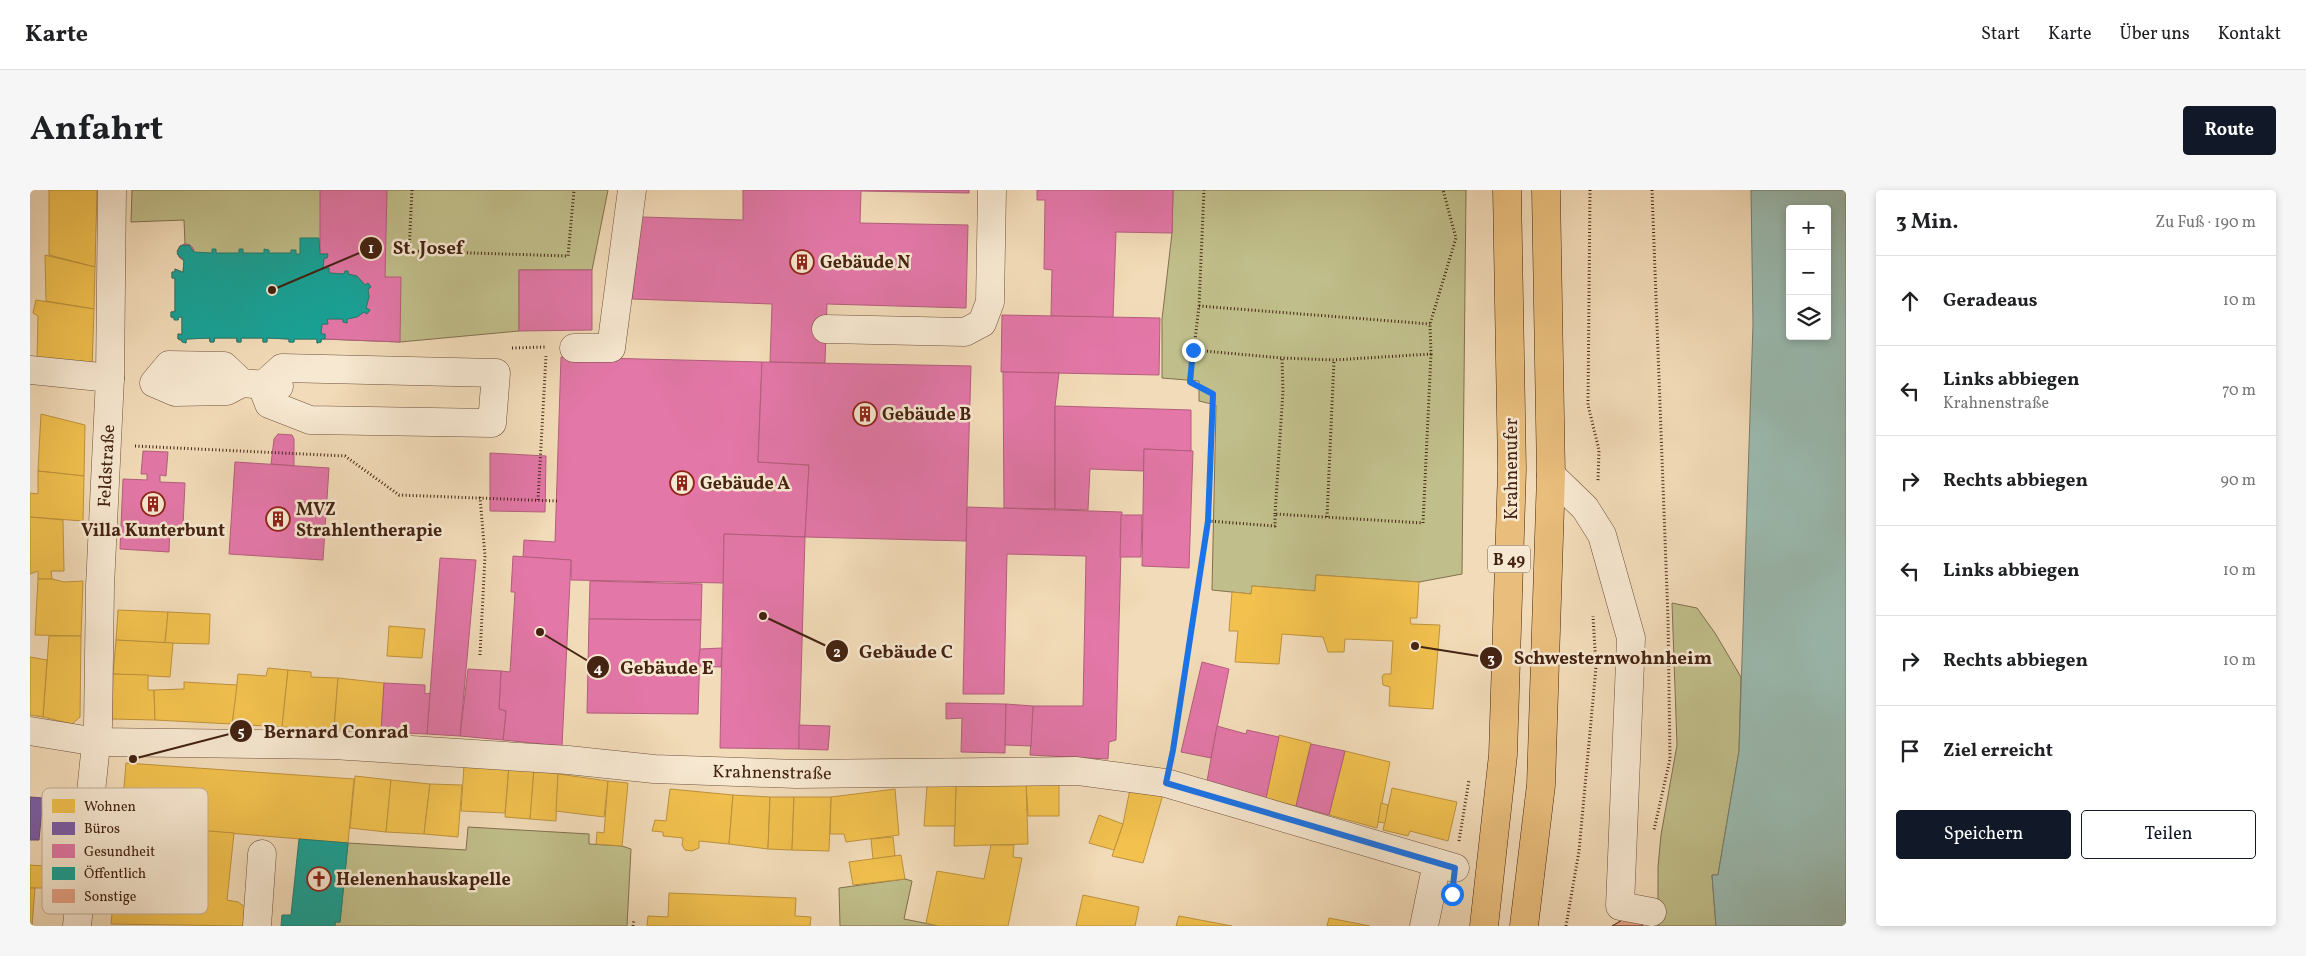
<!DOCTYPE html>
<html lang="de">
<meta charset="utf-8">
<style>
body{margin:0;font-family:Vollkorn,serif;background:#f6f6f6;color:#202124}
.controls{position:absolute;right:15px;top:15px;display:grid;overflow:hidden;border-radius:5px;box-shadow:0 2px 8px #0003}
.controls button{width:45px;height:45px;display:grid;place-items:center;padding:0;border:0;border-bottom:1px solid #e0e0e0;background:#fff;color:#202124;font:25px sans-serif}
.stop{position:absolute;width:15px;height:15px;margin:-11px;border:4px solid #1a73e8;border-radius:50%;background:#fff}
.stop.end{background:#1a73e8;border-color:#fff;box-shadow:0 1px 5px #0008}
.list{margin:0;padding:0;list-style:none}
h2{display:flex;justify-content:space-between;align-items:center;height:65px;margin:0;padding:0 20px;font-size:21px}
h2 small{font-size:16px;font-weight:400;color:#757577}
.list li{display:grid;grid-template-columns:32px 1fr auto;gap:15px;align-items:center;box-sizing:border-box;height:90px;padding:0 20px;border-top:1px solid #e0e0e0}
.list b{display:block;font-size:19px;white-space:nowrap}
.list p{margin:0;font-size:16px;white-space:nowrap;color:#757577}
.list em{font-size:16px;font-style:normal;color:#757577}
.actions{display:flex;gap:10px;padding:15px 20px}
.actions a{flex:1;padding:11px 0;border:1px solid #111827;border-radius:5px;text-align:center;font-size:18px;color:#111827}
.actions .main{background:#111827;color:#fff}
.icon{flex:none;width:28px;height:28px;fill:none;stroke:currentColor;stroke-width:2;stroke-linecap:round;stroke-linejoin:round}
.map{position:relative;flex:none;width:1816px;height:736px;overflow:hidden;border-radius:5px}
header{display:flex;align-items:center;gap:30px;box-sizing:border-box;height:70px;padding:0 25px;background:#fff;border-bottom:1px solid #e0e0e0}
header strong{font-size:24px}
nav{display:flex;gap:28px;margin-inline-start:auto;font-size:18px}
.intro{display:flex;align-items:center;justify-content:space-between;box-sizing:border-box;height:120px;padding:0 30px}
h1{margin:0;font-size:35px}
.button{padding:12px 22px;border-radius:5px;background:#111827;color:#fff;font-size:18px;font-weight:700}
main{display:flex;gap:30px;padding:0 30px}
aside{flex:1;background:#fff;border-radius:5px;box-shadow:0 2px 8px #0003}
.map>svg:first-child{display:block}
</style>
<header>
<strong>Karte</strong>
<nav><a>Start</a><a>Karte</a><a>Über uns</a><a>Kontakt</a></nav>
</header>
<div class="intro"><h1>Anfahrt</h1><a class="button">Route</a></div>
<main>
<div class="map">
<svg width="1816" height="736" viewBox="0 0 1816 736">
<rect width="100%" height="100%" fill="#f2dbb8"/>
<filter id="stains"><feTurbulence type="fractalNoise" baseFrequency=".004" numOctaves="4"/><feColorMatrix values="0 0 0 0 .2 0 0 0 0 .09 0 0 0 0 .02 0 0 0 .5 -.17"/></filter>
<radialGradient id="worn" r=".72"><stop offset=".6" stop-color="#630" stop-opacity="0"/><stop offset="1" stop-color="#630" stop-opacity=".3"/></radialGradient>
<g fill="#c0be8a" stroke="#82704e">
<path d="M102,0H578L562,80H489V141L370,152L292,149L291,152L287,153V149H264V152H259V149L237,148V152H233V148H211V152H207L206,148H185L184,152H180L179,148L156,149V153L148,149V144H152V127H149L148,130L141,127V122L145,121V88H142V82H145V79L153,82L154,71L149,67L147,61L150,56L155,54L154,30L101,32Z"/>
<path d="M1143,0H1436L1432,384L1389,392L1286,385L1285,401L1222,396L1221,404L1182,400L1186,215L1169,211V191L1132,188V129L1142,43Z"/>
<path d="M1642,413L1667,418L1685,443L1711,487L1709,561L1688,685H1682L1686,736H1628V677L1631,645L1647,555Z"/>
<path d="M438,637L559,644V654L592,656L601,659L597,736H305V732H310L318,653L436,660Z"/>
<path d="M875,689L882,691L874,729L909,736H810L809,698Z"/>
</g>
<path fill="#9bbbb1" stroke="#787e71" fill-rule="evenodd" d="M1721,0H1816V736H1686L1682,685H1688L1709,561L1723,134ZM1760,19H1797V146H1760Z"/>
<g fill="#f2c14e" stroke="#be923c">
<path d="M19,0H67L65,77L19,65Z"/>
<path d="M15,65L65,77L64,119L16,111Z"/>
<path d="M6,110L64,119L62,177L7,168L8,126L3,123Z"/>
<path d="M11,224L55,235L54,286L8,281Z"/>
<path d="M8,281L54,286L53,331L0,327V303L8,304Z"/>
<path d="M0,327L33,330L34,381H21L22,389H8V381L0,384Z"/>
<path d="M1286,385L1389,392L1387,428H1380L1381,434L1410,435L1403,519L1359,516L1360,497L1353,495L1352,487L1354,484H1361L1363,451L1315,449L1314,462H1298L1293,447L1252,444L1249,474L1205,472L1208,441H1199L1202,402L1221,404L1222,396L1285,401Z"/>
<path d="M8,389H22L34,392L53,391L51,446L5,445Z"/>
<path d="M88,420L138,422L135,453L86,450Z"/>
<path d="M138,422L180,424L179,454L135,453Z"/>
<path d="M359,436L395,439L392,468L357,466Z"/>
<path d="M19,446H51L50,527L42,534L13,527Z"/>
<path d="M86,450L143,453L140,487L83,484Z"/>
<path d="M0,467L17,470L13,527L0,525Z"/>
<path d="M238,478L258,480L252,537L202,534L208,484L236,486Z"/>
<path d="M258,480L281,482V487L308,488L304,539L252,537Z"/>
<path d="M83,484L118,485V500H124L125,530L82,529Z"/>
<path d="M308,488L354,493L351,542L304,539Z"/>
<path d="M154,492L207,495L202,534L125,530L124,500L154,499Z"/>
<path d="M1249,545L1281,553L1266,616L1236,608Z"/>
<path d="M1315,561L1360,572L1347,638L1299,625Z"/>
<path d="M96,573L324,589L318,653L91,634Z"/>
<path d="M434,575L479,576L475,623L431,621Z"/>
<path d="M479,576L504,579L500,629L475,627Z"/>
<path d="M504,579L528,584L526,631L500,629Z"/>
<path d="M528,584L578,591L574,627L526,621Z"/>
<path d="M325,586L361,590L356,642L320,638Z"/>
<path d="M361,590L400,594L394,644L356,642Z"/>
<path d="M578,591L598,593L592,656L566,654L567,642L574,643Z"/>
<path d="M1029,591V626H998L996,593Z"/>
<path d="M996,593L998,654L924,656L926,595Z"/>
<path d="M400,594L432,595L428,647L394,644Z"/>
<path d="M1101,594L1134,601L1113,673L1082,666L1093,634Z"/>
<path d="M926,595L925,636H894L897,596Z"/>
<path d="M1362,598L1427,612L1418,651L1380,641L1378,646L1353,640Z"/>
<path d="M640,599L703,605L699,654L669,651V658L662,661L655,660L652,655L653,648L633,646V642L622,641L625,630L636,631Z"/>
<path d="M865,599L869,645L816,652L814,644H800L801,607Z"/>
<path d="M703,605L740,607L738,659L699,654Z"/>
<path d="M740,607H764L762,660L738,659Z"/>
<path d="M764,607H801L799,661L762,660Z"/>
<path d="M1351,613L1358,615L1355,633L1348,632Z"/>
<path d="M1069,625L1093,634L1084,660L1059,653Z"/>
<path d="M91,634L204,643L197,710L208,712L215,717L213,736L81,734Z"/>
<path d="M863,647L865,666L843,669L841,649Z"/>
<path d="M961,655H984L983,667L992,668L978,736H909L896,733L907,681L954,689Z"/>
<path d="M871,665L875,689L823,695L819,672Z"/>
<path d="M0,675L14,676L12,698H0Z"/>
<path d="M0,698H5L2,736H0Z"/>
<path d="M639,703L766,708L765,726L781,727L780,736H617L618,726L638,727Z"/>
<path d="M1053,705L1109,717L1105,736H1046Z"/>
<path d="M1149,726L1202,736H1146Z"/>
<path d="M1299,728L1340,736H1297Z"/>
</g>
<path fill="#7b5ea7" stroke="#6a4c7a" d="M0,607L13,608L9,650H0Z"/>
<g fill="#e377a8" stroke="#b35e7b">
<path d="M290,0H357L355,87H371L370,152L295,149V144H291L292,134H298L297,129H313V132L317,133V129L327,127L334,122L337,124L340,120L336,118L339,107L338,99L341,97L338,93L335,95L327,86L318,84V81H315L314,84L299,83V78H293L294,68H297L298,64H290Z"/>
<path d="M713,0H939V3L831,1L830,33L938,35L936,118L797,114L795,173L740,172L742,114L602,109L612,27L713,30Z"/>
<path d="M1007,0H1143L1142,43L1086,42L1083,128L1021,126L1022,80L1014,79L1015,10H1007Z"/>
<circle cx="156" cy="62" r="8"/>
<path d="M489,80H562V140L489,141Z"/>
<path d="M972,125L1130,128L1129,185L971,182Z"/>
<path d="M531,167L732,172L728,272L779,275L775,347L694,344V393L541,390V370L493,367L494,350L525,352Z"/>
<path d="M732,172L941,176L936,351L775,347L779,275L728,272Z"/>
<path d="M973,182L1029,183L1025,216V319L974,318Z"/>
<path d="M1025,216L1161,220V261L1114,259V281L1060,279L1058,320L1025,319Z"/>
<path d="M248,244L262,245L264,249V276L241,274L244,249Z"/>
<path d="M1114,259L1163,261L1159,378L1112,376Z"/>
<path d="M113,261L138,262L136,286L130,285V292L155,293L153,336L140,335L139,362L90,359L93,289L117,290V284H111Z"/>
<path d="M460,263L516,266L515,322L460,321Z"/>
<path d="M205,272L299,278L293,370L199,364Z"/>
<path d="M937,317L1092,322L1086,550L1079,552L1078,569L1000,565L1003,516H1053L1056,366L977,364L974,504H933Z"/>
<path d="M1091,325H1112L1111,367H1090Z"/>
<path d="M694,344L775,347L769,559L690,558Z"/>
<path d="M483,366L541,370L532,556L473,550L476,521L469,519L471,481L480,482L485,402H481Z"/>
<path d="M410,368L446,370L430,546L397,544Z"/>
<path d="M560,391L672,394L671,430L559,429Z"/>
<path d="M559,429L671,430L668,524L557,523Z"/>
<path d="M692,458L691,477L668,476L670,459Z"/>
<path d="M1172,472L1199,479L1181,568L1151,562Z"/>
<path d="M438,479L471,481L469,519L476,521L473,550L430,546Z"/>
<path d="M354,493L395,495V504L400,503L397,544L351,542Z"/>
<path d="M916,513L976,514L975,563L931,562L932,528L916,529Z"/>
<path d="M976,514L1003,516L1001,556L975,555Z"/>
<path d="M769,535L800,536L798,560L769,559Z"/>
<path d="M1187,536L1216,544L1217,540L1249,547L1236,608L1177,591Z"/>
<path d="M1281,554L1315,561L1299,625L1266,616Z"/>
</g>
<g fill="#17a398" stroke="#247d70">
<path d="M270,48H289L290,64H298L297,68H294L293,78H299V83L314,84L315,81H318V84L327,86L335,95L338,93L341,97L338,99L339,107L336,118L340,120L337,124L334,122L327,127L317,129V133L313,132V129H297L298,134H292L291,144H295V149H291V152L287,153V149H264V152H259V149L237,148V152H233V148H211V152H207V148H184V152H180V148L156,149V153L152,152L151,149H148V144L152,145V127H149L148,130H144V127H141V122H145V88H142V82H145V79L153,83L154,70L147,64L150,56L159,55L164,62L182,63V59H186V63H209V59H213V63H234V59L239,60V63H261V60H266V64H270Z"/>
<path d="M269,649L318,653L310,732H305V736H251L252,725H261Z"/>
</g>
<path fill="#e7a385" stroke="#442312" d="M1594,729L1611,733L1613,736H1582Z"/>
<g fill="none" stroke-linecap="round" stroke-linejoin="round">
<g stroke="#70513c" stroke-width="29">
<g id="minor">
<path d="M796,139L935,142L952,133L960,112L962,0"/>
<path d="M544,158H581L602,0"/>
<path d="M252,178L466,183L462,233L280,230L239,214L232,196Z"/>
<path d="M0,180L80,188"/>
<path d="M212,193L197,201L145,202L124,193L139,175L194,176L212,193L249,196"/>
<path d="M1521,285L1555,318L1572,345L1601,448L1590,716L1622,722"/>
<path d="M0,541L67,552L303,555L538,570L624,579L766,584L1047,581L1136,593L1425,678"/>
<path d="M47,736L68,535L70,396L80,188L82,0"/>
<path d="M227,736L232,664"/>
<path d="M1394,736L1407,673"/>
</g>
</g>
<g stroke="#442312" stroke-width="29">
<g id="major">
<path d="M1454,736L1473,565L1482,279L1477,0"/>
<path d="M1494,736L1511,595L1521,285L1516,0"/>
</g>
</g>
<g stroke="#442312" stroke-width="3" stroke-dasharray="1 2.5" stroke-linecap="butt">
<path d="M382,0L379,61L538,66L544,0"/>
<path d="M1560,0L1558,215L1569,260L1568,291"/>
<path d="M1622,0L1638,429L1640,569L1624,640"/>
<path d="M1169,116L1400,134"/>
<path d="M482,158L515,157"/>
<path d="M1163,160L1252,168L1304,170L1401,164L1400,134L1426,48L1413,0"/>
<path d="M105,256L315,266L369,305L527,311"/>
<path d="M508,310L516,166"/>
<path d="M1245,324L1253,201L1252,168"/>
<path d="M1297,327L1304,170"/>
<path d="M1178,331L1245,336V324L1393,333L1401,164"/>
<path d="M450,465L455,366L450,307"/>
<path d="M1142,564L1178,331L1183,204L1160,192L1169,116L1174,0"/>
<path d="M1429,651L1439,590"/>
<path d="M603,736L604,729"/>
<path d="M1536,736L1549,661L1566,477L1563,426"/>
</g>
<use href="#minor" stroke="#f7e8d1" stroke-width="28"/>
<use href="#major" stroke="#e9be7c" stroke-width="28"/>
</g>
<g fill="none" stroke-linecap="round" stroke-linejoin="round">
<path stroke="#1a73e8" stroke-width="6" d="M1163,160L1160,192L1183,204L1178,331L1143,560L1136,593L1425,678L1422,704"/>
</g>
<defs>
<g id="building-ring" transform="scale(1.25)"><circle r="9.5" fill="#f7e8d1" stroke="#8f2418" stroke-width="1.5"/><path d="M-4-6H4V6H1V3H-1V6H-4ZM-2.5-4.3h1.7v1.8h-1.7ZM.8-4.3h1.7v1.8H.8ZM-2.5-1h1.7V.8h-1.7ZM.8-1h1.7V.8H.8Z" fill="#8f2418"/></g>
<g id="church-ring" transform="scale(1.25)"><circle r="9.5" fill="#f7e8d1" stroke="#8f2418" stroke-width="1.5"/><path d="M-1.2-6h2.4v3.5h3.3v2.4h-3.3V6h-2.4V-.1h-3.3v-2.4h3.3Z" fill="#8f2418"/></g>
</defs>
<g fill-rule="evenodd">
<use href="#building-ring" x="772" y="72"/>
<use href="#building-ring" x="835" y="224"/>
<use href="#building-ring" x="652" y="293"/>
<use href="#building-ring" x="123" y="314"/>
<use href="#building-ring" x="248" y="329"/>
<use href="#church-ring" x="289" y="689"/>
</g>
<g text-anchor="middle" stroke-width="5" stroke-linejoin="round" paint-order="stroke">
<rect fill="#f7e8d1" stroke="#7a5e4b" stroke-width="1" x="1458" y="355.5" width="42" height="27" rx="4"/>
<g font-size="16" font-weight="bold" fill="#442312">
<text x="1479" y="375">B 49</text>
</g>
<g font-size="18" font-weight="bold" fill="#442312" stroke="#f7e8d1" text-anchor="start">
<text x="790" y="78">Gebäude N</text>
<text x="852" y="230">Gebäude B</text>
<text x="670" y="299">Gebäude A</text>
<text x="266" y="325">MVZ<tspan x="266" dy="21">Strahlentherapie</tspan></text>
<text x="123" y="346" text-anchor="middle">Villa Kunterbunt</text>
<text x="306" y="695">Helenenhauskapelle</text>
</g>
<g font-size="18" fill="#442312" stroke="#f7e8d1">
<text transform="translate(76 276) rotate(-87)" y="6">Feldstraße</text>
<text transform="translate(1481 279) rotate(-90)" y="6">Krahnenufer</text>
<text transform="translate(742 582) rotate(1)" y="6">Krahnenstraße</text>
</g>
</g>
<rect x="12" y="598" width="166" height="126" rx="8" fill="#f7e8d1" stroke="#c1ad98" stroke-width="1"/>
<rect x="22" y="609" width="23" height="14" fill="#f2c14e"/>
<rect x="22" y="632" width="23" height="13" fill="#7b5ea7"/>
<rect x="22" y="654" width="23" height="14" fill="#e377a8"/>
<rect x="22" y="677" width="23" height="13" fill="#17a398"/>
<rect x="22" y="699" width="23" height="14" fill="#e7a385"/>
<g font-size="14" fill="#442312">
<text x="54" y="621">Wohnen</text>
<text x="54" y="643">Büros</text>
<text x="54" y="666">Gesundheit</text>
<text x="54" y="688">Öffentlich</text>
<text x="54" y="711">Sonstige</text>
</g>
<path fill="none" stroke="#442312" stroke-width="2" d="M242 100L341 58M733 426L807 461M1385 456L1461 468M510 442L568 477M103 569L211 541"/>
<g fill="#442312" stroke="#f7e8d1" stroke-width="2">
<circle cx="242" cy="100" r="5"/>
<circle cx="733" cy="426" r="5"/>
<circle cx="1385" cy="456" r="5"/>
<circle cx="510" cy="442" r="5"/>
<circle cx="103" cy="569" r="5"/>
<circle cx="341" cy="58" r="12"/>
<circle cx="807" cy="461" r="12"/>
<circle cx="1461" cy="468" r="12"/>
<circle cx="568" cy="477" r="12"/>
<circle cx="211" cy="541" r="12"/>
</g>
<g font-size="15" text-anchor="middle" font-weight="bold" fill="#fff">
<text x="341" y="63">1</text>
<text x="807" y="467">2</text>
<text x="1461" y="473">3</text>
<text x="568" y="483">4</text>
<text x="211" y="546">5</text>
</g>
<g font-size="19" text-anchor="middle" font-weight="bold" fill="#442312" stroke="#f7e8d1" stroke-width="5" stroke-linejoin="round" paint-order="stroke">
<text x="398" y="64">St. Josef</text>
<text x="876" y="468">Gebäude C</text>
<text x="1583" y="474">Schwesternwohnheim</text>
<text x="637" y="484">Gebäude E</text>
<text x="306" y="548">Bernard Conrad</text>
</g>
<rect width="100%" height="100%" filter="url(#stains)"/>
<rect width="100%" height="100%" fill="url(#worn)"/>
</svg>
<div class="controls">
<button>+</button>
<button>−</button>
<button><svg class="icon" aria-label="layers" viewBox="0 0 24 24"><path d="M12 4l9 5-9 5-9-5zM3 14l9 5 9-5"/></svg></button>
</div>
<div class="stop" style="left:1422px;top:704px"></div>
<div class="stop end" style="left:1163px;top:160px"></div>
</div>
<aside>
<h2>3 Min.<small>Zu Fuß · 190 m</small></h2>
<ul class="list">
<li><svg class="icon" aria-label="ahead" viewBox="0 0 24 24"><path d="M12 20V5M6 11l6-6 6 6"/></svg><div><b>Geradeaus</b></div><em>10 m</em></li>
<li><svg class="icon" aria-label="left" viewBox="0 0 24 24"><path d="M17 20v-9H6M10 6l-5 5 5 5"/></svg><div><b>Links abbiegen</b><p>Krahnenstraße</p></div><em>70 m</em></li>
<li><svg class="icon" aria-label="right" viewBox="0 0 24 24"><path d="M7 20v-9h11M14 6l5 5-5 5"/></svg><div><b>Rechts abbiegen</b></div><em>90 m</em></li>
<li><svg class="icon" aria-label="left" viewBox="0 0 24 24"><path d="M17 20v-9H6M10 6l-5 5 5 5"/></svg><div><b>Links abbiegen</b></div><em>10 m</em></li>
<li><svg class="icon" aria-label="right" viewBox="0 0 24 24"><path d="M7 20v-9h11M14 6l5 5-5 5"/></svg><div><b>Rechts abbiegen</b></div><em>10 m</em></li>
<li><svg class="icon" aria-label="arrive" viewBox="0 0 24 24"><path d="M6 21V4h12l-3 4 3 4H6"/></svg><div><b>Ziel erreicht</b></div></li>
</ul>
<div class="actions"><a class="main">Speichern</a><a>Teilen</a></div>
</aside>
</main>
